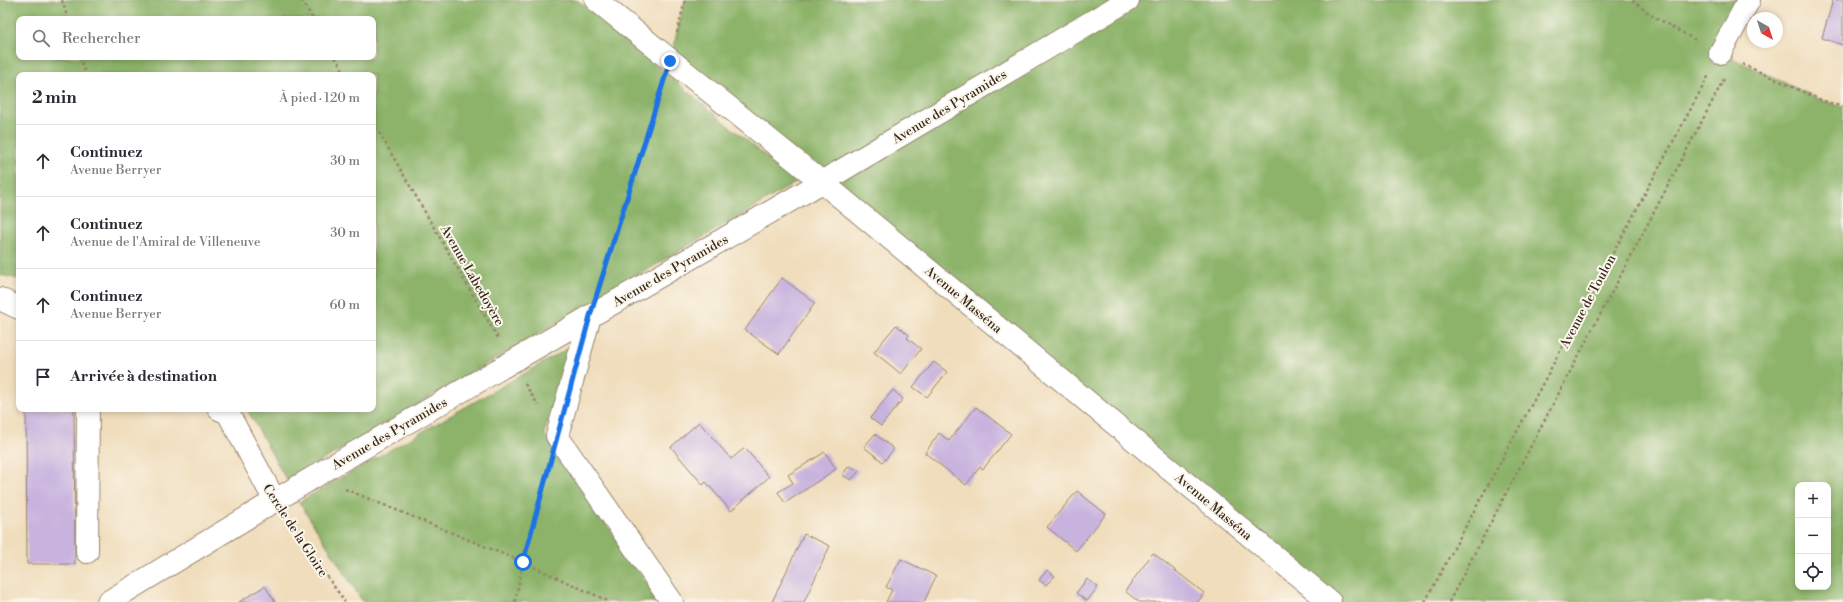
<!DOCTYPE html>
<html lang="fr">
<meta charset="utf-8">
<style>
body{margin:0;font-family:"Libre Bodoni",serif;background:#f2f2f3;color:#2b2b33}
.controls{position:absolute;right:12px;bottom:12px;display:grid;overflow:hidden;border-radius:8px;box-shadow:0 2px 6px #0003}
.controls button{width:36px;height:36px;display:grid;place-items:center;padding:0;border:0;border-bottom:1px solid #e1e1e2;background:#fff;color:#2b2b33;font:20px sans-serif}
.compass{position:absolute;left:1747px;top:12px;width:36px;height:36px;border-radius:50%;background:#fff;box-shadow:0 2px 6px #0003;rotate:141deg}
.stop{position:absolute;width:12px;height:12px;margin:-9px;border:3px solid #1a73e8;border-radius:50%;background:#fff}
.stop.end{background:#1a73e8;border-color:#fff;box-shadow:0 1px 4px #0008}
.list{margin:0;padding:0;list-style:none}
h2{display:flex;justify-content:space-between;align-items:center;height:52px;margin:0;padding:0 16px;font-size:17px}
h2 small{font-size:13px;font-weight:400;color:#7c7c81}
.list li{display:grid;grid-template-columns:26px 1fr auto;gap:12px;align-items:center;box-sizing:border-box;height:72px;padding:0 16px;border-top:1px solid #e1e1e2}
.list b{display:block;font-size:15px;white-space:nowrap}
.list p{margin:0;font-size:13px;white-space:nowrap;color:#7c7c81}
.list em{font-size:13px;font-style:normal;color:#7c7c81}
.icon{flex:none;width:22px;height:22px;fill:none;stroke:currentColor;stroke-width:2;stroke-linecap:round;stroke-linejoin:round}
.map{position:relative;flex:none;width:1843px;height:602px;overflow:hidden}
.search{position:absolute;background:#fff;box-shadow:0 2px 6px #0003;left:16px;top:16px;width:360px;height:44px;display:flex;align-items:center;gap:10px;box-sizing:border-box;padding:0 14px;border-radius:8px;color:#7c7c81;font-size:15px}
.panel{position:absolute;background:#fff;box-shadow:0 2px 6px #0003;left:16px;top:72px;width:360px;height:340px;border-radius:8px}
.map>svg:first-child{display:block}
</style>
<div class="map">
<svg width="1843" height="602" viewBox="0 0 1843 602">
<rect width="100%" height="100%" fill="#fbf7ec"/>
<filter id="ink" filterUnits="userSpaceOnUse"><feTurbulence type="fractalNoise" baseFrequency=".025" numOctaves="2"/><feDisplacementMap in="SourceGraphic" scale="8" xChannelSelector="R" yChannelSelector="G"/><feConvolveMatrix kernelMatrix="1 2 1 2 8 2 1 2 1" color-interpolation-filters="sRGB"/></filter>
<filter id="wash" filterUnits="userSpaceOnUse"><feTurbulence type="fractalNoise" baseFrequency=".012" numOctaves="4" result="noise"/><feDisplacementMap in="SourceGraphic" scale="16" xChannelSelector="R" yChannelSelector="G"/><feGaussianBlur stdDeviation="0.9" result="paint"/><feColorMatrix in="noise" values="0 0 0 0 0 0 0 0 0 0 0 0 0 0 0 0 0 1.4 0 .05"/><feComposite in="paint" operator="in"/></filter>
<g filter="url(#wash)">
<rect width="100%" height="100%" fill="#f0ddbc"/>
<g fill="#8cb369" stroke="#646e44" fill-rule="evenodd">
<path d="M0,0H577L797,182L287,481L247,409H373V75H19V279L0,275ZM19,19H373V57H19Z"/>
<path d="M685,0H1749L1721,53L1821,100L1843,107V602H1330L670,61ZM1798,485H1828V587H1798Z"/>
<path d="M569,348L544,434L660,602H363L299,502Z"/>
</g>
<g id="blocks">
<g fill="#c8b2de">
<path d="M1833,0H1843V45L1822,38Z"/>
<path d="M782,278L815,303L779,354L745,330Z"/>
<path d="M896,325L909,335L907,338L921,349L901,374L874,352Z"/>
<path d="M934,362L947,372L927,397L913,387Z"/>
<path d="M893,390L903,399L881,426L870,418Z"/>
<path d="M976,407L1011,434L983,469L980,467L966,485L925,453L939,433L949,441Z"/>
<path d="M26,409H74L75,564H27Z"/>
<path d="M699,422L731,459L745,448L769,477L731,511L706,482L703,485L671,447Z"/>
<path d="M875,434L894,449L883,462L864,447Z"/>
<path d="M825,452L836,469L785,503L778,492L793,483L788,475Z"/>
<path d="M849,466L859,471L851,480L842,475Z"/>
<path d="M1077,491L1106,514L1076,551L1047,527Z"/>
<path d="M804,534L830,546L804,602H772Z"/>
<path d="M1153,553L1204,593L1198,602H1139L1125,591Z"/>
<path d="M901,559L936,576L924,602H886L892,590L886,587Z"/>
<path d="M1047,570L1055,576L1046,585L1039,580Z"/>
<path d="M1087,579L1098,587L1087,601L1076,593Z"/>
<path d="M265,586L275,602H239Z"/>
</g>
</g>
</g>
<g filter="url(#ink)">
<use href="#blocks" fill-opacity="0" stroke="#96846d" stroke-width="1"/>
<g fill="none" stroke-linecap="round" stroke-linejoin="round">
<g stroke="#96846d" stroke-width="24">
<g id="minor">
<path d="M596,0L822,182L1330,602"/>
<path d="M1720,53L1749,0"/>
<path d="M0,299L19,308"/>
<path d="M590,316L557,436L672,602"/>
<path d="M219,409L228,413L275,501"/>
<path d="M87,552L88,409"/>
<path d="M108,602L332,466L822,182L1128,0"/>
</g>
</g>
<g stroke="#96846d" stroke-width="2.5" stroke-dasharray="3 3" stroke-linecap="butt">
<path d="M62,0L68,19"/>
<path d="M302,0L313,19"/>
<path d="M1632,0L1651,15L1697,41"/>
<path d="M677,33L685,0"/>
<path d="M80,57L86,75"/>
<path d="M335,57L346,75"/>
<path d="M1742,64L1821,100L1843,107"/>
<path d="M373,122L499,340"/>
<path d="M602,279L662,86"/>
<path d="M525,384L538,405"/>
<path d="M345,489L523,562L610,602"/>
<path d="M289,522L345,602"/>
<path d="M515,602L523,562L548,470"/>
<path d="M1425,602L1709,75"/>
<path d="M1449,602L1724,79"/>
</g>
<use href="#minor" stroke="#fff" stroke-width="22"/>
</g>
</g>
<g fill="none" stroke-linecap="round" stroke-linejoin="round" filter="url(#ink)">
<path stroke="#1a73e8" stroke-width="5" d="M523,562L590,316L670,61"/>
</g>
<g text-anchor="middle" stroke-width="4" stroke-linejoin="round" paint-order="stroke">
<g font-size="13" fill="#3b2a1e" stroke="#fbf7ec">
<text transform="translate(949 106) rotate(-31)" y="5">Avenue des Pyramides</text>
<text transform="translate(670 270) rotate(-30)" y="5">Avenue des Pyramides</text>
<text transform="translate(473 275) rotate(60)" y="5">Avenue Labedoyère</text>
<text transform="translate(964 299) rotate(40)" y="5">Avenue Masséna</text>
<text transform="translate(1587 301) rotate(-62)" y="5">Avenue de Toulon</text>
<text transform="translate(389 433) rotate(-30)" y="5">Avenue des Pyramides</text>
<text transform="translate(1214 506) rotate(40)" y="5">Avenue Masséna</text>
<text transform="translate(296 530) rotate(57)" y="5">Cercle de la Gloire</text>
</g>
</g>
</svg>
<div class="controls">
<button>+</button>
<button>−</button>
<button><svg class="icon" aria-label="locate" viewBox="0 0 24 24"><circle cx="12" cy="12" r="6"/><path d="M12 2v4M12 18v4M2 12h4M18 12h4"/></svg></button>
</div>
<svg class="compass" viewBox="-18 -18 36 36"><path d="M0-13l5 13h-10z" fill="#e53935"/><path d="M0 13l5-13h-10z" fill="#7c7c81"/></svg>
<div class="stop" style="left:523px;top:562px"></div>
<div class="stop end" style="left:670px;top:61px"></div>
<div class="search"><svg class="icon" aria-label="search" viewBox="0 0 24 24"><circle cx="10" cy="10" r="6"/><path d="M15 15l6 6"/></svg>Rechercher</div>
<section class="panel">
<h2>2 min<small>À pied · 120 m</small></h2>
<ul class="list">
<li><svg class="icon" aria-label="ahead" viewBox="0 0 24 24"><path d="M12 20V5M6 11l6-6 6 6"/></svg><div><b>Continuez</b><p>Avenue Berryer</p></div><em>30 m</em></li>
<li><svg class="icon" aria-label="ahead" viewBox="0 0 24 24"><path d="M12 20V5M6 11l6-6 6 6"/></svg><div><b>Continuez</b><p>Avenue de l'Amiral de Villeneuve</p></div><em>30 m</em></li>
<li><svg class="icon" aria-label="ahead" viewBox="0 0 24 24"><path d="M12 20V5M6 11l6-6 6 6"/></svg><div><b>Continuez</b><p>Avenue Berryer</p></div><em>60 m</em></li>
<li><svg class="icon" aria-label="arrive" viewBox="0 0 24 24"><path d="M6 21V4h12l-3 4 3 4H6"/></svg><div><b>Arrivée à destination</b></div></li>
</ul>
</section>
</div>
